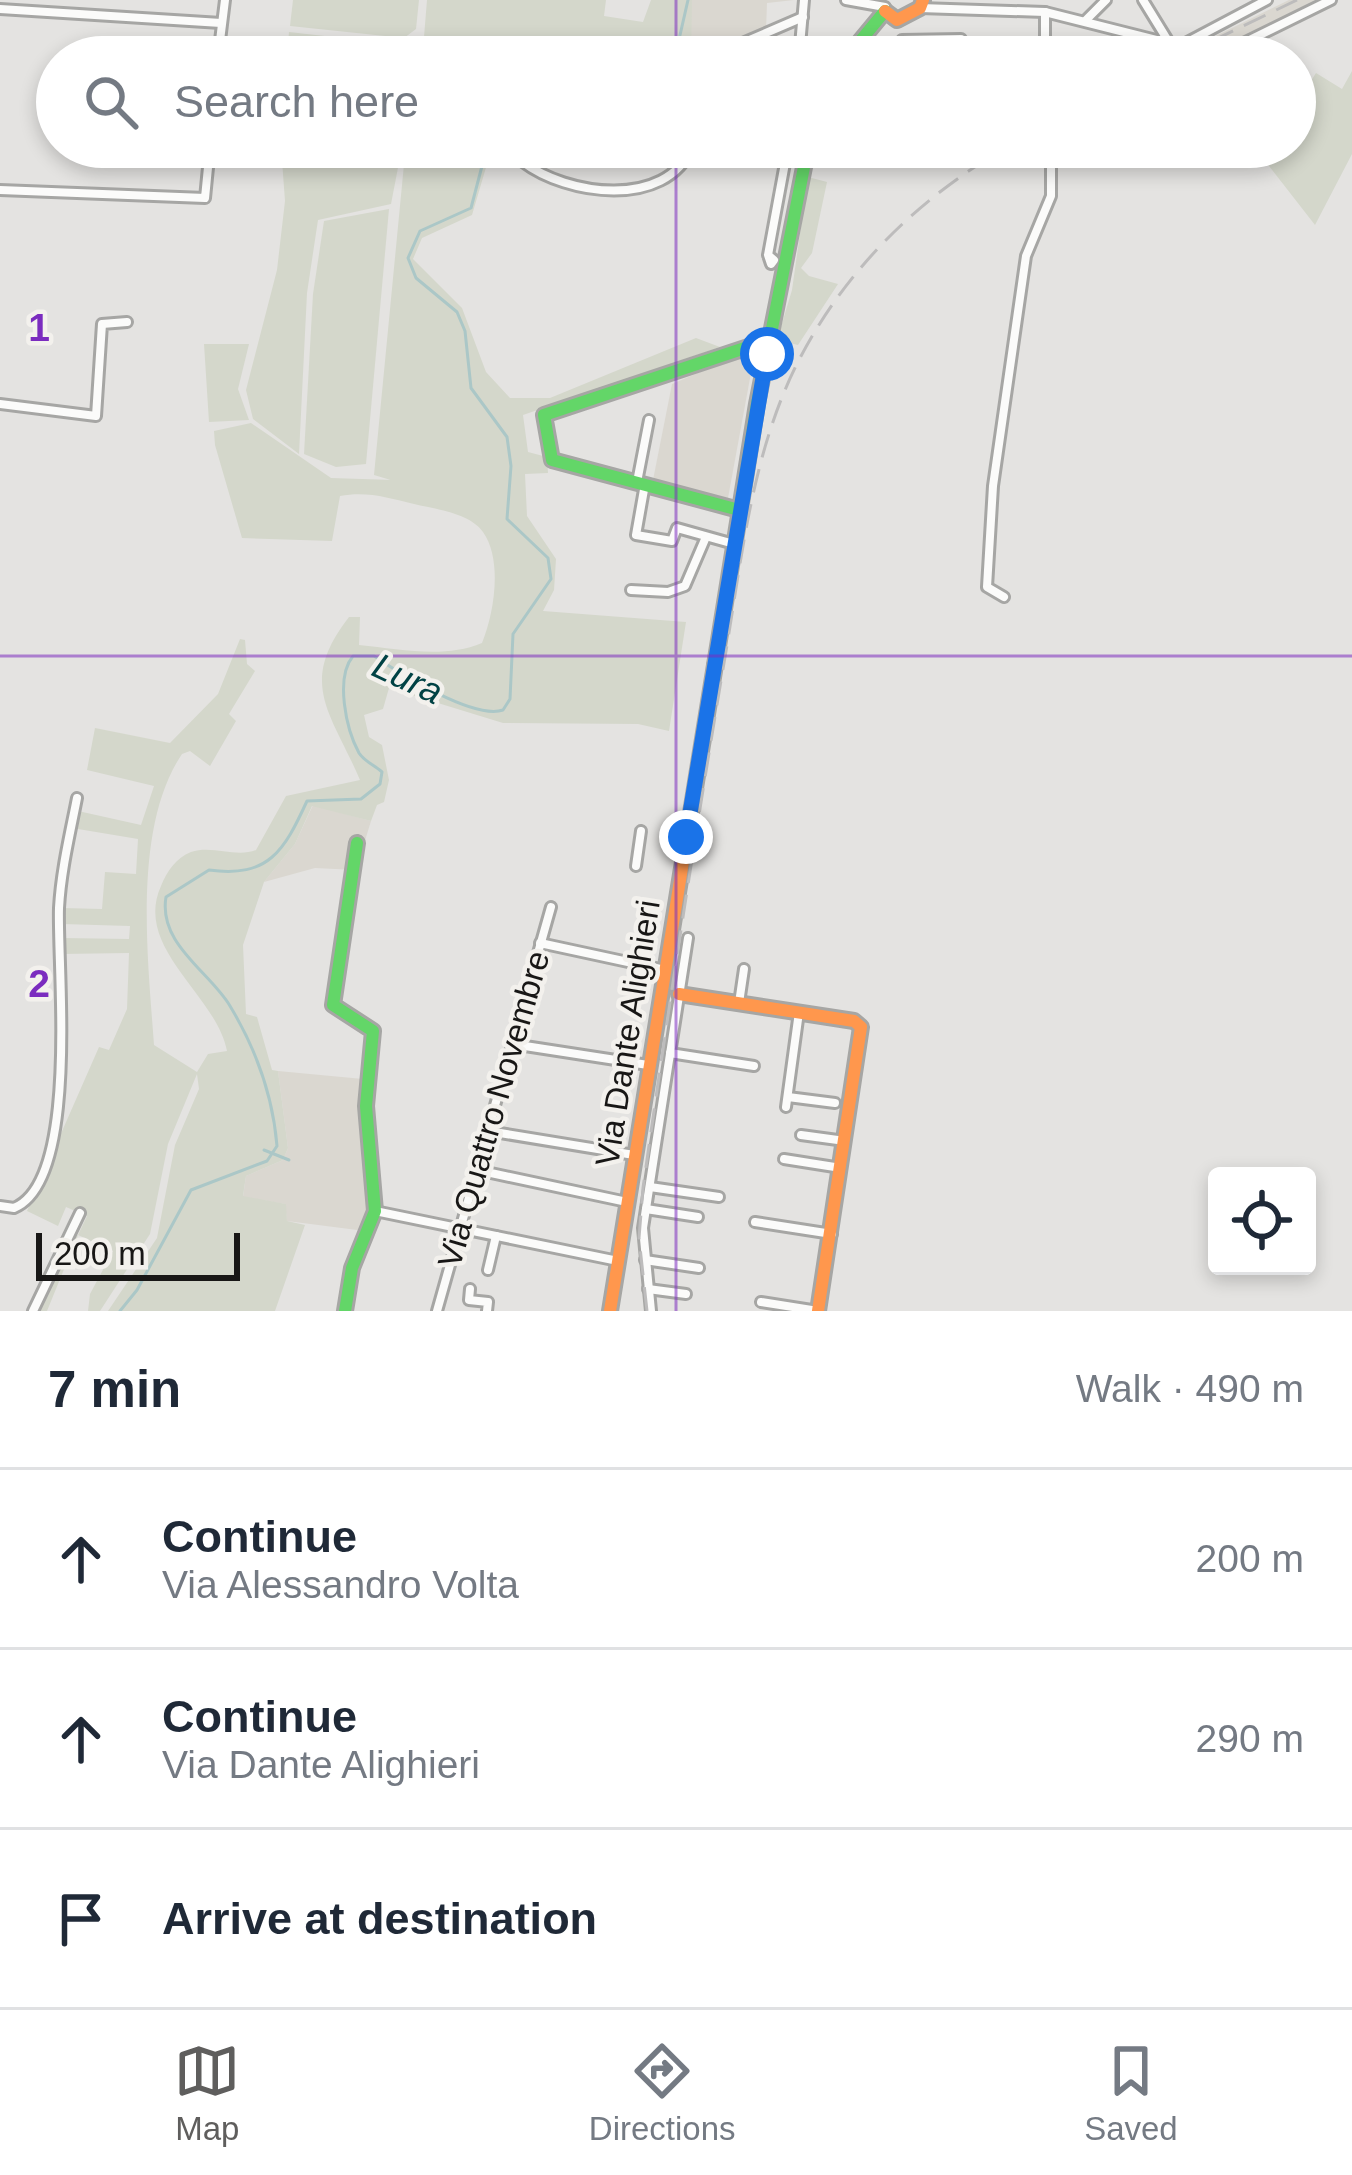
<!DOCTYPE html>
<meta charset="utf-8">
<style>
body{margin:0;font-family:Arial,sans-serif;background:#f6f6f7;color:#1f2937}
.controls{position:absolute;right:36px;bottom:36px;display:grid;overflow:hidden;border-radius:12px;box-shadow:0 6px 18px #0003}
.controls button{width:108px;height:108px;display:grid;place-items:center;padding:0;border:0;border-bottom:3px solid #e0e1e3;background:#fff;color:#1f2937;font:60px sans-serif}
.scale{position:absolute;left:36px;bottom:30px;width:204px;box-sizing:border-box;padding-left:12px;border:6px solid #181716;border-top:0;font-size:33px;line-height:42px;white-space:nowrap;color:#181716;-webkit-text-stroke:9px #f3f1ed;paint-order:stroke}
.stop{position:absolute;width:36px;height:36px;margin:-27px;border:9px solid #1a73e8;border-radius:50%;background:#fff}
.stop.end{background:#1a73e8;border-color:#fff;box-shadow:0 3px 12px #0008}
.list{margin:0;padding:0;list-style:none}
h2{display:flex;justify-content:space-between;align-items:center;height:156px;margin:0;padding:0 48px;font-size:51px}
h2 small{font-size:39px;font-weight:400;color:#747a83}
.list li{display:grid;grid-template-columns:78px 1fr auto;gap:36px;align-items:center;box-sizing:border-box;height:180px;padding:0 48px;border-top:3px solid #e0e1e3}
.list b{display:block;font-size:45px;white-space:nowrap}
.list p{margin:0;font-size:39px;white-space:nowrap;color:#747a83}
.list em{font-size:39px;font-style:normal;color:#747a83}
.icon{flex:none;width:66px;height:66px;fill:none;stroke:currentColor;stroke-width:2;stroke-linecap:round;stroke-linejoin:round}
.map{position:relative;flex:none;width:1352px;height:1311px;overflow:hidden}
.search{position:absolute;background:#fff;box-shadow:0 6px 18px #0003;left:36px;right:36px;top:36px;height:132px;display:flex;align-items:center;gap:30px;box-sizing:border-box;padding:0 42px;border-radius:66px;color:#747a83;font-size:45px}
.sheet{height:696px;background:#fff}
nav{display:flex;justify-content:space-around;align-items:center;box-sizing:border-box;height:168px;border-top:3px solid #e0e1e3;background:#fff;font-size:33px;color:#747a83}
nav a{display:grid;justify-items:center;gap:6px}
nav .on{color:#5f5e5d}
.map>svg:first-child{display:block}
</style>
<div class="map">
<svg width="1352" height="1311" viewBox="0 0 1352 1311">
<rect width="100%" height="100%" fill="#e4e3e1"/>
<g fill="#dad7d0">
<path d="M692,0H794L767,3L766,30L730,48L687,37Z"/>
<path d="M1289,0H1320L1202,57H1173Z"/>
<path d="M740,355L753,362L728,498L653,480L672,384Z"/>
<path d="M313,805L371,821L356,870L315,868L264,882L295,844Z"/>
<path d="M278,1071L363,1079L371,1206L365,1231L287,1221L285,1204L243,1197L246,1176L283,1160L288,1148Z"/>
</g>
<g fill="#d4d7cb">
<path d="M293,0H419L416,29L404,38L290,26Z"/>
<path d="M427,0H606L604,16L643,22L651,0H692L691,57H448L450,40L424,37Z"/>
<path d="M289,32L369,41L367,57H287Z"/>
<path d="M1352,71V154L1315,225L1262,157L1269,147H1295V106L1316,73L1342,89Z"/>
<path d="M281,147H363V155L402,147L391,204L318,220L307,293L299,454L253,419L246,390L277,270L285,201Z"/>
<path d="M412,147H492L472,215L422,238L413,259L462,308L486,372L510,398H550L696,338L720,347L523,415L528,452L547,457L548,473L525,474L527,516L556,559L554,590L543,611L686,622L669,731L638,724L503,723L389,688L383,709L364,715L369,737L382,745L389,780L384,802L377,805L371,821L312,806L295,844L264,882L243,945L246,1014L257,1017L272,1070L278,1071L288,1148L283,1160L246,1176L243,1196L286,1204L287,1221L305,1225L275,1311H108L157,1238L175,1145L199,1089L197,1074L168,1144L150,1234L100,1311H88L90,1294L113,1251L78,1235L47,1311H36L69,1238L78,1235L87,1216L66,1207L58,1226L27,1211L99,1047L109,1050L127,1009L129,953L61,954L62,938L129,939L130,926L62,924V908L102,909L105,872L136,874L138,839L72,828L78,811L141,825L154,786L87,770L95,728L170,743L218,694L240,639L245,640L247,664L255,671L229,714L236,721L210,766L190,751L182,754C132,828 148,960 154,1045L197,1072L208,1054L227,1051C216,994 133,948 161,886C167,871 176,858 191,852C213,845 236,858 256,850L286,796L360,780C331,712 297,684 349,617H360L359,645C400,649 444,659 482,643C494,614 503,560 483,532C470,513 435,509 414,504C389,498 367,491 340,496L332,541L242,538L215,445L214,431L251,423L331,478L393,480L464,502L374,475L405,154Z"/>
<path d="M808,177L827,182L812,253L801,268L809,276L838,284L798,345L777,340L792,290Z"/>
<path d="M389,209L366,464L336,467L304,454L313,294L324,221Z"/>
<path d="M204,344H249L238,389L249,420L209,422Z"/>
</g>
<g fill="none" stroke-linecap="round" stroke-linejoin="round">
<g stroke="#abc7c7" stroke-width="3">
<path d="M675,57L688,0"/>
<path d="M264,1150L289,1160"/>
<path d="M120,1311L137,1290L191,1190L267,1161L277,1146C273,1097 256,1049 230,1006C210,972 158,944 166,897L209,870C269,878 284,851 307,801L361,799L380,784L382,772C374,765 364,761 359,753C346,729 335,678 353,656H374C399,673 474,720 503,710L510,699L513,634L551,579L548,558L507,519L511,466L507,437L471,388L465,331L457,312L416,278L408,258L420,231L471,208L487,147"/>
</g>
<g stroke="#a6a6a4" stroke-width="14">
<g id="street">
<path d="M846,0L885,7"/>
<path d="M1143,0L1170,44"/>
<path d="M920,8L1045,12L1180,46L1267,0"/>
<path d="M0,9L221,23"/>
<path d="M1085,21L1106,0"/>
<path d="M716,44L727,53"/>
<path d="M218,57L225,0"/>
<path d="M725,57L738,45L803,17"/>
<path d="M799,57L804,0"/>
<path d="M901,57L902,40L961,39"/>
<path d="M1045,57V12"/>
<path d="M1215,57L1331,0"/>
<path d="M523,162C566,195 666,210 692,147"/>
<path d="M0,190L205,198L210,147"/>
<path d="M768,255L771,264L774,260L768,255L788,147"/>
<path d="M0,404L96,416L102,324L127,322"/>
<path d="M637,482L649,420"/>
<path d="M645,484L636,535L672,541L677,528L734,544"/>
<path d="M631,590L668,592L685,586L706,537"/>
<path d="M1004,597L987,587L993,486L1026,256L1051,196V147"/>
<path d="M636,866L641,831"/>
<path d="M540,943L665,970"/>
<path d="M739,1003L744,969"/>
<path d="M512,1044L648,1065"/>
<path d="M670,1053L754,1066"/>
<path d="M788,1097L835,1103"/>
<path d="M786,1107L799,1012"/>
<path d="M488,1131L634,1155"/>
<path d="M801,1135L845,1141"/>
<path d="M784,1159L841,1168"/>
<path d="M477,1170L627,1202"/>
<path d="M650,1187L719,1197"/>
<path d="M0,1206L14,1208C80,1181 57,970 59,908C61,871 70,834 77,798"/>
<path d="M646,1209L698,1217"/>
<path d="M375,1211L618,1261"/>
<path d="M755,1222L832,1234"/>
<path d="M645,1260L699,1268"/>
<path d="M488,1270L496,1236"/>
<path d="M470,1289L469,1300L488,1302L487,1311"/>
<path d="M648,1289L686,1294"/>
<path d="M761,1302L818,1311"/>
<path d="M33,1311L80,1213"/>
<path d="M437,1311L551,907"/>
<path d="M651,1311L643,1228L688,938"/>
</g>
</g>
<g stroke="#a6a6a4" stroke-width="18">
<g id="fast">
<path d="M847,57L885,11"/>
<path d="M739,510L552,460L544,415L769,340"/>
<path d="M715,665L757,404L808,147"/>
<path d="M345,1311L352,1268L375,1211L366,1106L373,1031L333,1005L357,843"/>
</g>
</g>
<g stroke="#a6a6a4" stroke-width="18">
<g id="slow">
<path d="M885,11L897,20L920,8L923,0"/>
<path d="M679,994L854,1021L861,1027L818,1311"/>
<path d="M610,1311L715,665"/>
</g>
</g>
<use href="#street" stroke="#fbfbfa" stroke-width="8"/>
<use href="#fast" stroke="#63d668" stroke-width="12"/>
<use href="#slow" stroke="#ff974d" stroke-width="12"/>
<g stroke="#bdbcbc" stroke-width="3" stroke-dasharray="24 12" stroke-linecap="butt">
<path d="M1179,57L1297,0"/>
<path d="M647,1311L639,1238L643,1188C668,1011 695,834 725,657C742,557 752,450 800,358C847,268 920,197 1007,147"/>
</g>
</g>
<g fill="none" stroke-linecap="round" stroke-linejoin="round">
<path stroke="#1a73e8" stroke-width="15" d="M686,837L767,354"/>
</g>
<path fill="none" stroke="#7b2cbf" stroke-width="3" stroke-opacity="0.55" d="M676,0V57M676,147V1311M0,656H1352"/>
<g text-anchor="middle" stroke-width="9" stroke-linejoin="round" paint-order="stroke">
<g font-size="33" fill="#181716" stroke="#f3f1ed">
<text transform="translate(627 1033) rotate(-81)" y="12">Via Dante Alighieri</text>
<text transform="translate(493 1109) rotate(-74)" y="12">Via Quattro Novembre</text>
</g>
<g font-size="36" font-style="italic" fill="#004244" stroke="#f3f1ed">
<text transform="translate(408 678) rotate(25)" y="13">Lura</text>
</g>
</g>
<g font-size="39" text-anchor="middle" font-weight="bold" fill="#7b2cbf" stroke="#f3f1ed" stroke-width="9" stroke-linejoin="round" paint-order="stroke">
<text x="39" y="341">1</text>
<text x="39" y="997">2</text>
</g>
</svg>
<div class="controls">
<button><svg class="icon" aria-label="locate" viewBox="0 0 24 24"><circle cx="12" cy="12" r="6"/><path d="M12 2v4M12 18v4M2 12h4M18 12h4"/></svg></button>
</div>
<div class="scale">200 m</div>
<div class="stop" style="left:767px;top:354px"></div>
<div class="stop end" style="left:686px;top:837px"></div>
<div class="search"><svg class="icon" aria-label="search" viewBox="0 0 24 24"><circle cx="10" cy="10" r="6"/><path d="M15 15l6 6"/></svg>Search here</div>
</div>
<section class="sheet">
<h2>7 min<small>Walk · 490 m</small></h2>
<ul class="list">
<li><svg class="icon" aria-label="ahead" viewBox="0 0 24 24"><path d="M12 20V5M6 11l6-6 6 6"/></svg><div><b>Continue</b><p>Via Alessandro Volta</p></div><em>200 m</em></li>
<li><svg class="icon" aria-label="ahead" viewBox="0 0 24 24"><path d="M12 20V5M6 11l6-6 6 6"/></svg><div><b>Continue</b><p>Via Dante Alighieri</p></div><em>290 m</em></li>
<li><svg class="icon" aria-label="arrive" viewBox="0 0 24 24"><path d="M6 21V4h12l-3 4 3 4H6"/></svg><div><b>Arrive at destination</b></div></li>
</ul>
</section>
<nav>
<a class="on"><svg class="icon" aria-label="map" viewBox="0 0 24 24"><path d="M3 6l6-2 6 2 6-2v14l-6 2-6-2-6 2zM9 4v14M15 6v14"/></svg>Map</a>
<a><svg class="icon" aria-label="directions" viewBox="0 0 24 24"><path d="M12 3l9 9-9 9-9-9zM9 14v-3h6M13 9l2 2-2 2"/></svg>Directions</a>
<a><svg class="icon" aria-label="saved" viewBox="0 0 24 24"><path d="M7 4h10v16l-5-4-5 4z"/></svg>Saved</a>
</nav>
